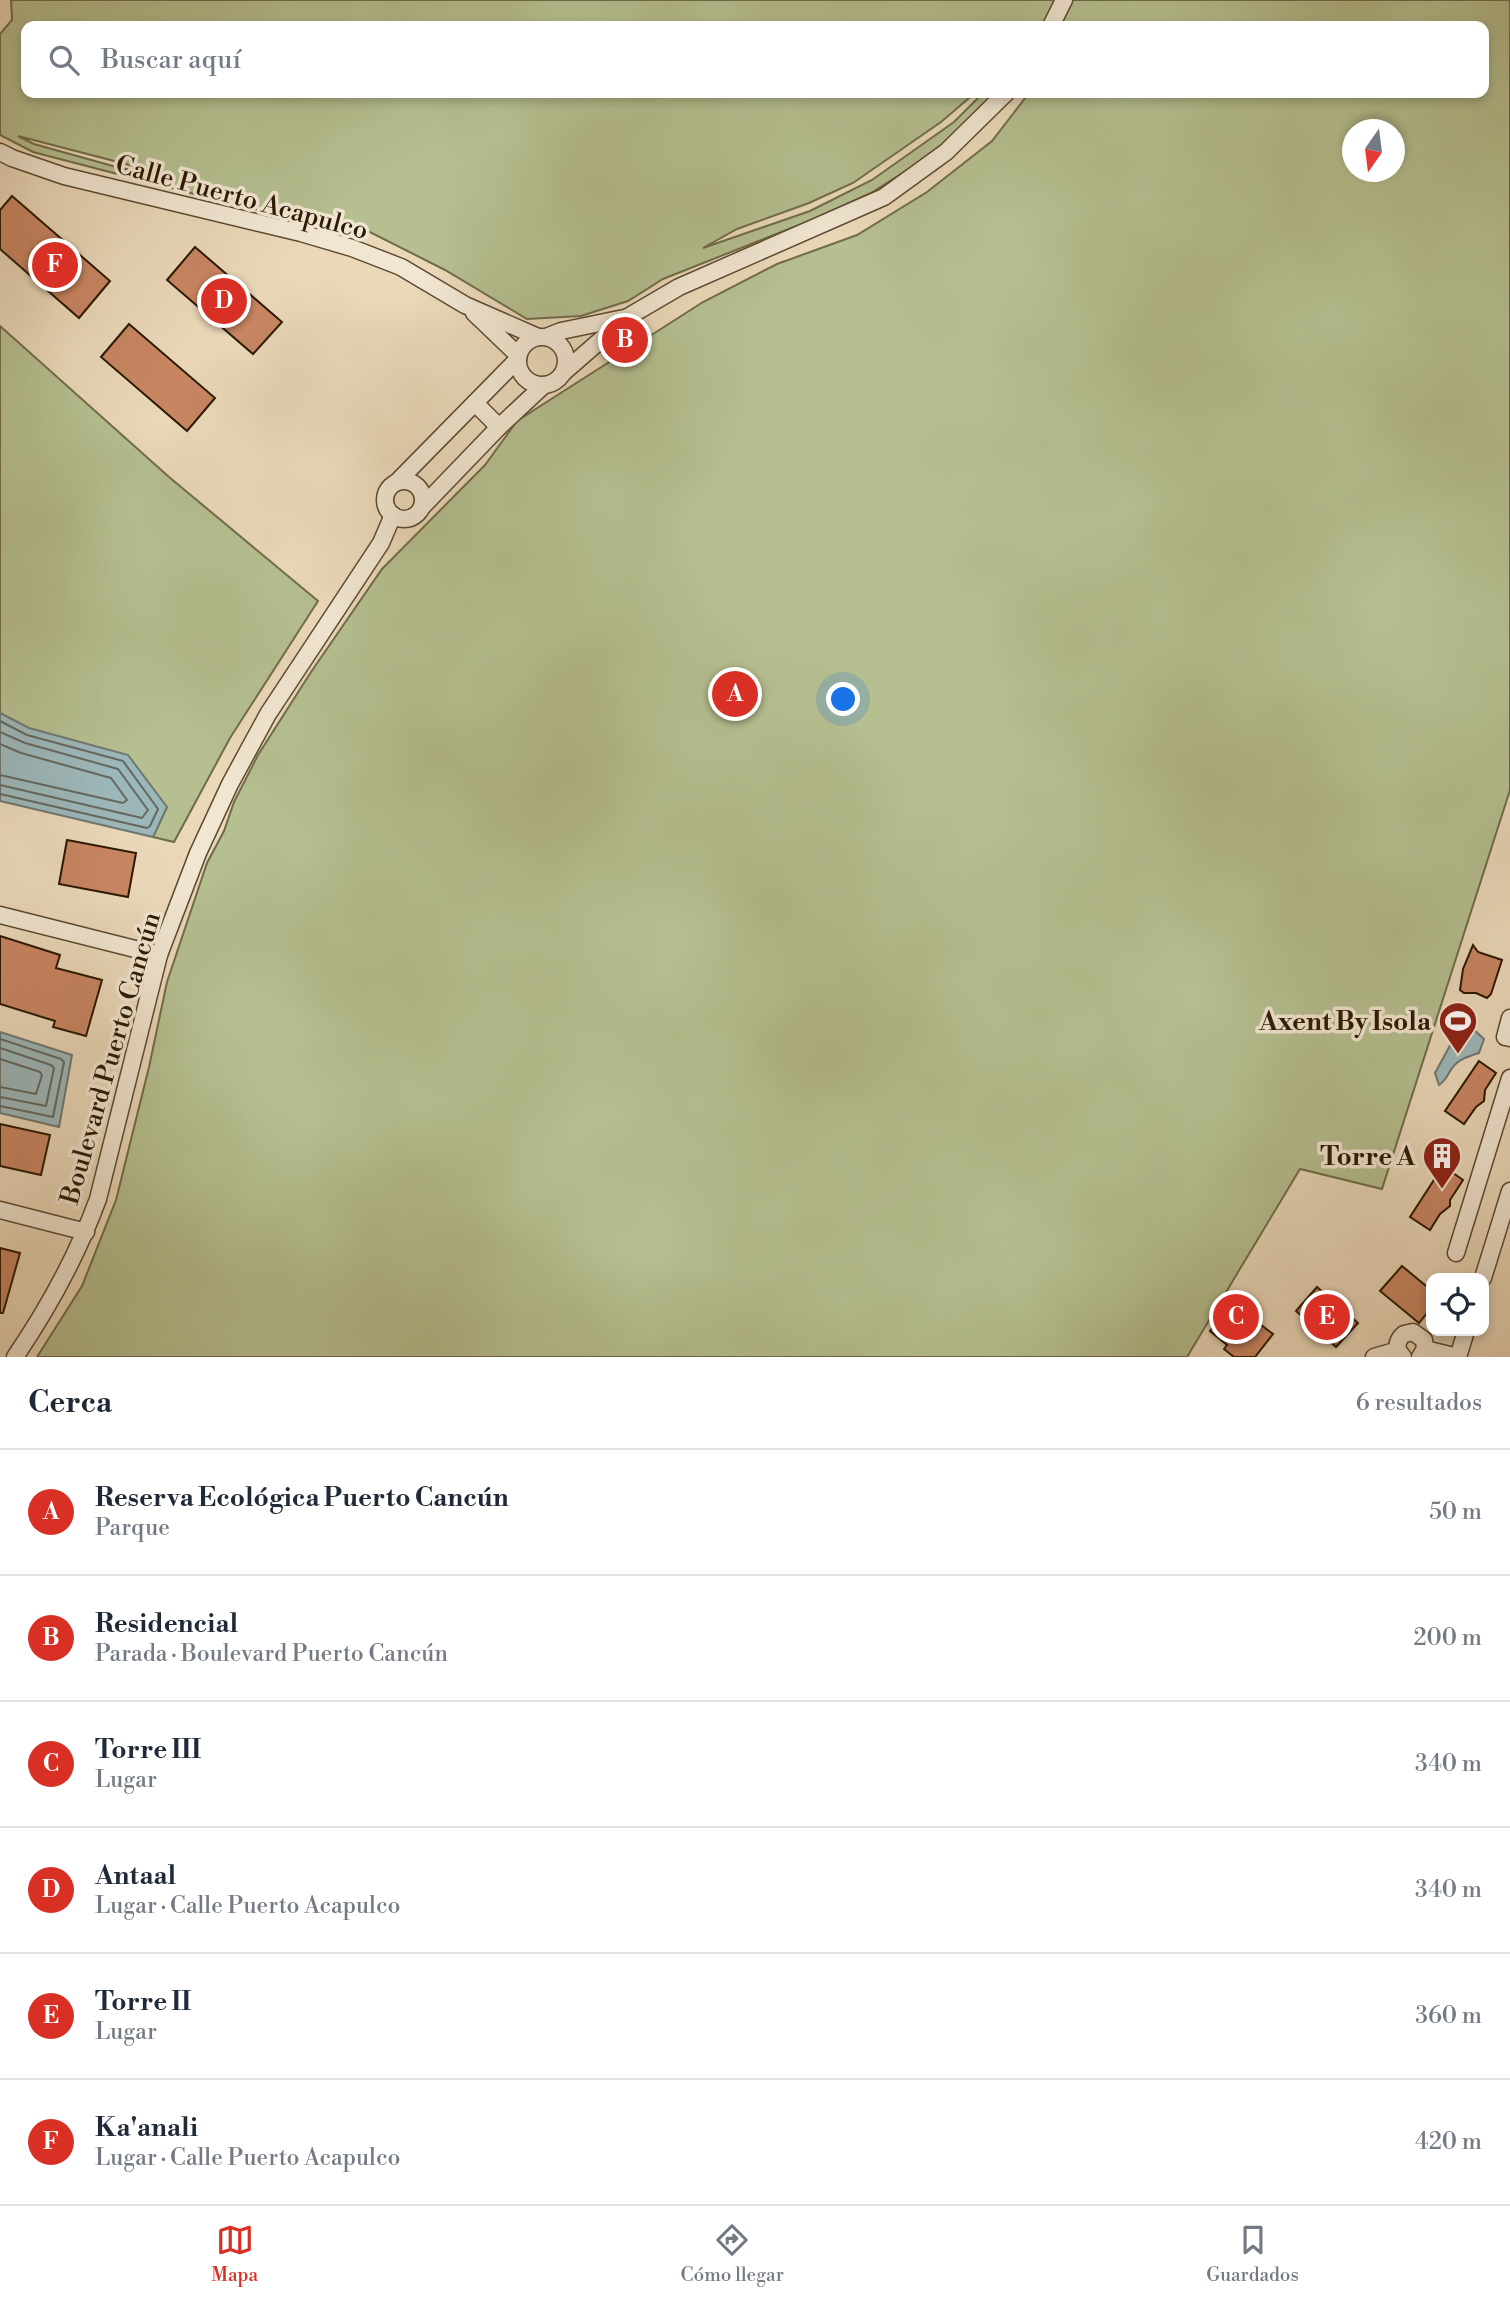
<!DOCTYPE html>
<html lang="es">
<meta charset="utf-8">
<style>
body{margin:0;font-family:"Libre Bodoni",serif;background:#f6f6f7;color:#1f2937}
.controls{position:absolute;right:21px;bottom:21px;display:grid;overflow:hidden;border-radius:14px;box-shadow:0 4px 10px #0003}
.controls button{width:63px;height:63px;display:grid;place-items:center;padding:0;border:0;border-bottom:2px solid #e0e1e3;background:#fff;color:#1f2937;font:35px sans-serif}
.compass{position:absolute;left:1342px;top:119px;width:63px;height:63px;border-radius:50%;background:#fff;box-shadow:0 4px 10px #0003;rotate:194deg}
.you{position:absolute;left:844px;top:700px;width:24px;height:24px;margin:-18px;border:5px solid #fff;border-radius:50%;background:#1a73e8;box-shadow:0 0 0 10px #1a73e833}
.badge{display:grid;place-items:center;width:46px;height:46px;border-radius:50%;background:#d93025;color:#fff;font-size:23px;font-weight:700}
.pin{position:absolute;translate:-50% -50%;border:4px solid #fff;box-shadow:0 2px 7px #0006}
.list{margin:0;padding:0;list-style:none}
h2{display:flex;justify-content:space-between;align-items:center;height:91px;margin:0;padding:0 28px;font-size:30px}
h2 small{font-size:23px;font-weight:400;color:#747a83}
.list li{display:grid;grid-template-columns:46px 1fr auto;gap:21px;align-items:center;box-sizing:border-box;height:126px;padding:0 28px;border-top:2px solid #e0e1e3}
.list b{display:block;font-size:26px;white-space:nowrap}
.list p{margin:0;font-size:23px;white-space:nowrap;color:#747a83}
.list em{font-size:23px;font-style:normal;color:#747a83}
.icon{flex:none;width:38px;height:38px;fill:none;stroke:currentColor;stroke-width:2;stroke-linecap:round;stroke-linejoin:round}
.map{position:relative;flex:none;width:1510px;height:1357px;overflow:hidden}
.search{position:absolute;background:#fff;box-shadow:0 4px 10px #0003;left:21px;right:21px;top:21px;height:77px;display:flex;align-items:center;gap:18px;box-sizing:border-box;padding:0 24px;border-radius:14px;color:#747a83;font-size:26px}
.sheet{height:847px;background:#fff}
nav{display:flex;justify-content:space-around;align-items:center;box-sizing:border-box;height:98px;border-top:2px solid #e0e1e3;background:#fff;font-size:19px;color:#747a83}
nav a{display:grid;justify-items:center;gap:4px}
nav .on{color:#d93025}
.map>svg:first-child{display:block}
</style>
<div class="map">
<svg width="1510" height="1357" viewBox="0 0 1510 1357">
<rect width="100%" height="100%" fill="#ead8b9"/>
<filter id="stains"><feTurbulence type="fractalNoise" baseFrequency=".00286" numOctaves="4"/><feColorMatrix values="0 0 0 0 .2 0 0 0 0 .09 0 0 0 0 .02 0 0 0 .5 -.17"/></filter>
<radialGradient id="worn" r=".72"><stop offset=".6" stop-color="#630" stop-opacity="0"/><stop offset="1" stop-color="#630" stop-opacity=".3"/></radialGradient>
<g fill="#b5bf90" stroke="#706c4a" stroke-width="2" fill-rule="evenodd">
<path d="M11,0H1510V790L1382,1189L1300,1169L1187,1357H37L82,1286L116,1200L149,1067L167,982L207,863L224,831L234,802L258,755L311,672L382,569L485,465L517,421L703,302L777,264L857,235L927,192L992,141L1029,93H1484V26H26V93H975L941,122L853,183L809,203L737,229L703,248L810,211L872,180L954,122L983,93H999L966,126L915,165L871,193L809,221L663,279L628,301L581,316L527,319L445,270L360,227L295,219L221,201L33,152L0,135V34L12,20ZM1352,130H1394V172H1352ZM18,136L172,176L120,168L34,144Z"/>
<path d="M0,326L169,477L318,601L230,738L174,842L153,837L167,807L0,713Z"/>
</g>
<g fill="#9cb7ba" stroke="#6f7871" stroke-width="2">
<path d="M0,713L29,728L128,755L167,807L153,837L0,801Z"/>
<path d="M1471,1027L1484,1039L1479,1053C1470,1056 1459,1059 1453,1067C1447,1074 1448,1079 1439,1085L1435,1073L1454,1038Z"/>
<path d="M0,1032L72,1055L59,1127L0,1113Z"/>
</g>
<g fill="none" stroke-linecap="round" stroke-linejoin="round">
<g stroke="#64685e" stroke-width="2">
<path d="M0,721L27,735L123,761L158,809L150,826L147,828L0,794"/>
<path d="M0,732L25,743L118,769L148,810L142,818L0,785"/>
<path d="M0,744L21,753L111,778L127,800L123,803L0,775"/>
<path d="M0,1039L61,1059L64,1062L53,1117L0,1106"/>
<path d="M0,1048L51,1065L54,1068L46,1106L0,1097"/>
<path d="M0,1059L40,1072L42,1075L36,1094L0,1087"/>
</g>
</g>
<g fill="#c88663" stroke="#2b1a03" stroke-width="2">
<path d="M12,196L110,281L79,318L0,249V210Z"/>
<path d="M195,247L282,322L253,354L167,280Z"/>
<path d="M129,324L215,398L187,431L101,357Z"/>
<path d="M67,840L136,853L128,897L59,884Z"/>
<path d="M0,936L60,955L56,968L102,980L86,1036L53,1027L55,1021L0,1004Z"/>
<path d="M1473,945L1478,952L1502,960L1491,994L1487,998L1476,993H1464L1460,990L1463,969Z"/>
<path d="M1479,1061L1496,1073L1485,1090L1484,1101L1476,1107L1464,1124L1445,1111Z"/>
<path d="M0,1124L50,1135L41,1175L0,1166Z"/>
<path d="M1443,1166L1463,1180L1450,1200V1206L1440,1214L1430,1230L1410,1217Z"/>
<path d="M0,1248L20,1253L3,1313H0Z"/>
<path d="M1402,1266L1431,1290V1308L1419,1323L1380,1291Z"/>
<path d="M1317,1287L1358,1323L1336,1347L1296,1311Z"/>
<path d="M1232,1303L1273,1334L1255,1357H1234L1224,1349L1227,1345L1210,1331Z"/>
</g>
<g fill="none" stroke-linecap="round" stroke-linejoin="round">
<g stroke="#5b4a30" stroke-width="19">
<g id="minor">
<path d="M1051,26L1064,0"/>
<path d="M0,152L12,158L64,176L301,233L352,248L401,267L465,305L538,337"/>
<path d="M474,313L518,355"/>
<circle cx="542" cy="361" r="24"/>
<path d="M546,337L561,331L624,318"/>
<path d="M564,372L626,318L679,287L884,197L946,152L1006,93"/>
<path d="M475,403L499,427"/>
<circle cx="404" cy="500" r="19"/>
<path d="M397,482L518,359"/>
<path d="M422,507L499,427L544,385"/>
<path d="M0,915L159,955"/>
<path d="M1510,1018L1505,1037L1510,1038"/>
<path d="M0,1210L86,1232"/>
<path d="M1456,1253L1510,1078"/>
<path d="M1483,1278L1510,1191"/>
<path d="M1425,1349L1458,1357L1466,1331"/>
<path d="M15,1357C49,1307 77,1256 98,1199L159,955L198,853L230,784L268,714L381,543L393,515"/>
<path d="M1374,1357L1398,1350"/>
<path d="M1403,1357C1395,1349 1396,1341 1404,1334L1413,1332L1424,1340L1425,1349L1420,1357"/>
</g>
</g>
<use href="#minor" stroke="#f1e6d2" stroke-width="16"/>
</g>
<defs>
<g id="stadium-pin" transform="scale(2.0125)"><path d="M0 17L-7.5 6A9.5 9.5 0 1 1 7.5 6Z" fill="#8f2418" stroke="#f1e6d2"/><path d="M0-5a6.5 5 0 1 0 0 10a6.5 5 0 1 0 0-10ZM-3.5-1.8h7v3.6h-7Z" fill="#fff"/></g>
<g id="building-pin" transform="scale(2.0125)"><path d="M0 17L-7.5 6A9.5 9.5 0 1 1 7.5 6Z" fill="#8f2418" stroke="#f1e6d2"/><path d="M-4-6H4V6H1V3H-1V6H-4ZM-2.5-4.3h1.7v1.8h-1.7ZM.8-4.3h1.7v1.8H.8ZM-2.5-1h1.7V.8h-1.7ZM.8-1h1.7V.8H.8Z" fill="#fff"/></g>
</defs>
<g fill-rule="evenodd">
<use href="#stadium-pin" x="1458" y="1021"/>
<use href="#building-pin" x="1442" y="1156"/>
</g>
<g text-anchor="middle" stroke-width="7" stroke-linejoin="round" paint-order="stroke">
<g font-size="26" fill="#2b1a03" stroke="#f1e6d2">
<text transform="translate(242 197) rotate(15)" y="9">Calle Puerto Acapulco</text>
<text transform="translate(110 1058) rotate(-74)" y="9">Boulevard Puerto Cancún</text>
</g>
<g font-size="26" font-weight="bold" fill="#2b1a03" stroke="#f1e6d2" text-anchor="end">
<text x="1431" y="1030">Axent By Isola</text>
<text x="1415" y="1165">Torre A</text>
</g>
</g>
<rect width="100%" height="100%" filter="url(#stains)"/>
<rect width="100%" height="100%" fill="url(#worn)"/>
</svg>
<div class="controls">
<button><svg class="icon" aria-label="locate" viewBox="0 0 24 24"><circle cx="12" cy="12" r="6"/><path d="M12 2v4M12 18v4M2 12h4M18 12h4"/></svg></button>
</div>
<svg class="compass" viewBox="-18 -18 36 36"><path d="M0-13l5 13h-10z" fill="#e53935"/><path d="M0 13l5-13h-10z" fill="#747a83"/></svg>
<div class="you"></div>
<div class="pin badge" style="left:735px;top:694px">A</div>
<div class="pin badge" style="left:625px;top:340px">B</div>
<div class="pin badge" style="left:1236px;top:1317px">C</div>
<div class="pin badge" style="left:224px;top:301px">D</div>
<div class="pin badge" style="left:1327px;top:1317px">E</div>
<div class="pin badge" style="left:55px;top:265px">F</div>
<div class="search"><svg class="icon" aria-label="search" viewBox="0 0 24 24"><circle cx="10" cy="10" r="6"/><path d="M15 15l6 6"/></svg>Buscar aquí</div>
</div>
<section class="sheet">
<h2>Cerca<small>6 resultados</small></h2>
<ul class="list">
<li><span class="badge">A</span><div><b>Reserva Ecológica Puerto Cancún</b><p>Parque</p></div><em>50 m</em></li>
<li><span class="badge">B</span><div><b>Residencial</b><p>Parada · Boulevard Puerto Cancún</p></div><em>200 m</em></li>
<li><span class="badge">C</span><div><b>Torre III</b><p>Lugar</p></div><em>340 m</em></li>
<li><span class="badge">D</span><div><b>Antaal</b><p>Lugar · Calle Puerto Acapulco</p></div><em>340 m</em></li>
<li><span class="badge">E</span><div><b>Torre II</b><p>Lugar</p></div><em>360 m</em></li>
<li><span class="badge">F</span><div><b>Ka'anali</b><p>Lugar · Calle Puerto Acapulco</p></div><em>420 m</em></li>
</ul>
</section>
<nav>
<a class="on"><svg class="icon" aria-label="map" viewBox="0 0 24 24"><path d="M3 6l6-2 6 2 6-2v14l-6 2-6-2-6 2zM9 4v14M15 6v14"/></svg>Mapa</a>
<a><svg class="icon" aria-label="directions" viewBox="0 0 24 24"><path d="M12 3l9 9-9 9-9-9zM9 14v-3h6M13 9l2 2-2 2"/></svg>Cómo llegar</a>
<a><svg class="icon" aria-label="saved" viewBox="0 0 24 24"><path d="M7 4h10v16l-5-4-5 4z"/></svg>Guardados</a>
</nav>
